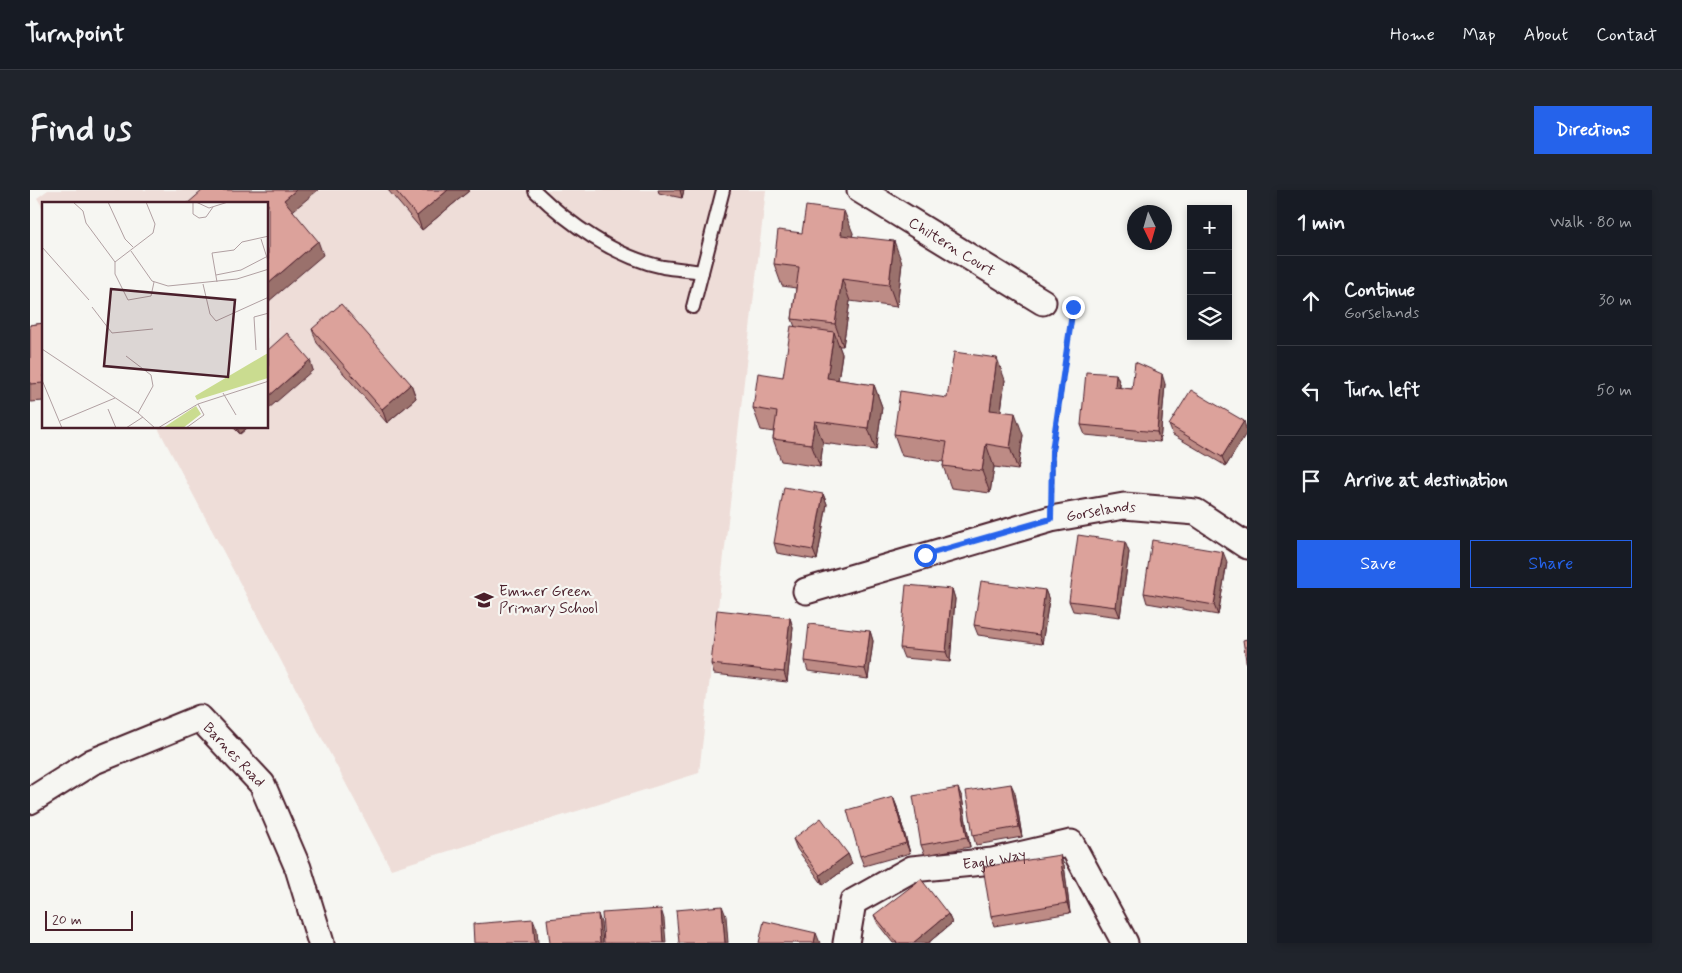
<!DOCTYPE html>
<meta charset="utf-8">
<style>
body{margin:0;font-family:Mynerve,sans-serif;background:#20242c;color:#f1f3f6}
.controls{position:absolute;right:15px;top:15px;display:grid;overflow:hidden;border-radius:0px;box-shadow:0 2px 8px #0003}
.controls button{width:45px;height:45px;display:grid;place-items:center;padding:0;border:0;border-bottom:1px solid #363941;background:#171b24;color:#f1f3f6;font:25px sans-serif}
.compass{position:absolute;left:1097px;top:15px;width:45px;height:45px;border-radius:50%;background:#171b24;box-shadow:0 2px 8px #0003;rotate:175deg}
.scale{position:absolute;left:15px;bottom:12px;width:88px;box-sizing:border-box;padding-left:5px;border:2px solid #4a1f2b;border-top:0;font-size:14px;line-height:18px;white-space:nowrap;color:#4a1f2b;-webkit-text-stroke:4px #f6f6f2;paint-order:stroke}
.stop{position:absolute;width:15px;height:15px;margin:-11px;border:4px solid #2563eb;border-radius:50%;background:#fff}
.stop.end{background:#2563eb;border-color:#fff;box-shadow:0 1px 5px #0008}
.list{margin:0;padding:0;list-style:none}
h2{display:flex;justify-content:space-between;align-items:center;height:65px;margin:0;padding:0 20px;font-size:21px}
h2 small{font-size:16px;font-weight:400;color:#9ea1a6}
.list li{display:grid;grid-template-columns:32px 1fr auto;gap:15px;align-items:center;box-sizing:border-box;height:90px;padding:0 20px;border-top:1px solid #363941}
.list b{display:block;font-size:19px;white-space:nowrap}
.list p{margin:0;font-size:16px;white-space:nowrap;color:#9ea1a6}
.list em{font-size:16px;font-style:normal;color:#9ea1a6}
.actions{display:flex;gap:10px;padding:15px 20px}
.actions a{flex:1;padding:11px 0;border:1px solid #2563eb;border-radius:0px;text-align:center;font-size:18px;color:#2563eb}
.actions .main{background:#2563eb;color:#fff}
.icon{flex:none;width:28px;height:28px;fill:none;stroke:currentColor;stroke-width:2;stroke-linecap:round;stroke-linejoin:round}
.map{position:relative;flex:none;width:1217px;height:753px;overflow:hidden;border-radius:0px}
header{display:flex;align-items:center;gap:30px;box-sizing:border-box;height:70px;padding:0 25px;background:#171b24;border-bottom:1px solid #363941}
header strong{font-size:24px}
nav{display:flex;gap:28px;margin-inline-start:auto;font-size:18px}
.intro{display:flex;align-items:center;justify-content:space-between;box-sizing:border-box;height:120px;padding:0 30px}
h1{margin:0;font-size:35px}
.button{padding:12px 22px;border-radius:0px;background:#2563eb;color:#fff;font-size:18px;font-weight:700}
main{display:flex;gap:30px;padding:0 30px}
aside{flex:1;background:#171b24;border-radius:0px;box-shadow:0 2px 8px #0003}
.map>svg:first-child{display:block}
</style>
<header>
<strong>Turnpoint</strong>
<nav><a>Home</a><a>Map</a><a>About</a><a>Contact</a></nav>
</header>
<div class="intro"><h1>Find us</h1><a class="button">Directions</a></div>
<main>
<div class="map">
<svg width="1217" height="753" viewBox="0 0 1217 753">
<rect width="100%" height="100%" fill="#f6f6f2"/>
<filter id="ink" filterUnits="userSpaceOnUse"><feTurbulence type="fractalNoise" baseFrequency=".02" numOctaves="2"/><feDisplacementMap in="SourceGraphic" scale="10" xChannelSelector="R" yChannelSelector="G"/><feConvolveMatrix kernelMatrix="1 2 1 2 8 2 1 2 1" color-interpolation-filters="sRGB"/></filter>
<g filter="url(#ink)">
<path fill="#eeddd8" d="M18,0H736L669,583L361,679L128,238H238V14H14V20L7,8Z"/>
<g fill="none" stroke-linecap="round" stroke-linejoin="round">
<g stroke="#4a1f2b" stroke-width="16">
<g id="lane">
<path d="M505,1C539,34 585,67 633,77C646,79 659,80 672,82"/>
<path d="M663,117L693,0"/>
</g>
</g>
<g stroke="#4a1f2b" stroke-width="29">
<g id="street">
<path id="s1" d="M830,0L1013,112"/>
<path id="s2" d="M776,401L1021,329L1094,316L1166,322L1217,356"/>
<path id="s3" d="M0,611L62,572L170,528L232,594L268,678L291,753"/>
<path id="s4" d="M816,753L823,712L882,679L963,671L1041,653L1095,753"/>
</g>
</g>
<path stroke="#4a1f2b" stroke-width="3" stroke-dasharray="5 4" stroke-linecap="butt" d="M1022,302L1023,261L1043,117L1039,114"/>
<use href="#lane" stroke="#f6f6f2" stroke-width="12"/>
<use href="#street" stroke="#f6f6f2" stroke-width="25"/>
</g>
<g fill="#bd8b85" stroke="#4a1f2b">
<path d="M358,0H440L392,40Z"/>
<path d="M628,0H654L652,8L629,3Z"/>
<path d="M772,43H823L822,46L872,73L867,117L820,111L813,156H809L812,164L808,190L844,195L852,217L846,260L793,253L790,277L751,271L743,249L744,242L731,240L723,218L753,187L765,137L762,129L766,98L752,96L744,74Z"/>
<path d="M14,133V211L0,212V135Z"/>
<path d="M282,139L381,194L386,208L357,233L287,153Z"/>
<path d="M1086,184L1090,194V198L1102,199L1135,194L1130,252L1055,245L1051,235Z"/>
<path d="M975,190L971,221L993,245L988,280L964,277L960,303L921,298L913,276L914,272L872,266L864,244L917,208Z"/>
<path d="M1139,235L1217,240L1196,276L1143,245Z"/>
<path d="M204,238H217L210,244Z"/>
<path d="M793,304L797,314L787,370L747,363L744,353Z"/>
<path d="M1099,362L1090,427L1043,421L1039,411Z"/>
<path d="M1197,372L1188,425L1117,413L1114,403Z"/>
<path d="M922,399L925,409L920,472L874,468L870,458Z"/>
<path d="M1015,400L1019,410L1012,454L948,445L944,435Z"/>
<path d="M760,428L763,438L757,492L684,484L681,474Z"/>
<path d="M840,441L843,451L838,489L778,481L775,471Z"/>
<path d="M985,603L992,647L946,655L943,645Z"/>
<path d="M863,607L867,617L880,663L834,676L830,666Z"/>
<path d="M932,607L940,657L895,665L891,655Z"/>
<path d="M763,649L818,664L822,674L793,695L767,659Z"/>
<path d="M1034,675L1040,723L964,736L961,726Z"/>
<path d="M918,724L922,733L898,753H863L848,734L844,725Z"/>
</g>
<g fill="#9a716c" stroke="#4a1f2b">
<path d="M266,0H288L259,24L254,10Z"/>
<path d="M418,0H440L392,40L387,26Z"/>
<path d="M650,0H654L652,8Z"/>
<path d="M814,21L823,43L819,67L811,45Z"/>
<path d="M288,51L293,65L238,112V94Z"/>
<path d="M864,51L872,73L867,117L859,95Z"/>
<path d="M812,89L820,111L813,156L805,134Z"/>
<path d="M804,142L812,164L805,210L797,188Z"/>
<path d="M967,168L975,190L968,242L960,220Z"/>
<path d="M280,170L283,180L238,219V207Z"/>
<path d="M1086,184L1090,194L1089,207L1085,197Z"/>
<path d="M1132,184L1135,194L1130,252L1127,242Z"/>
<path d="M381,194L386,208L357,233L352,219Z"/>
<path d="M844,195L852,217L846,260L838,238Z"/>
<path d="M985,223L993,245L988,280L980,258Z"/>
<path d="M785,231L793,253L790,277L781,254Z"/>
<path d="M1214,231L1217,242L1196,276L1192,267Z"/>
<path d="M207,238H217L210,244Z"/>
<path d="M956,254L964,277L960,303L952,281Z"/>
<path d="M793,304L797,314L787,370L783,360Z"/>
<path d="M1095,352L1099,362L1090,427L1086,417Z"/>
<path d="M1193,362L1197,372L1188,425L1184,415Z"/>
<path d="M922,399L925,409L920,472L916,462Z"/>
<path d="M1015,400L1019,410L1012,454L1009,445Z"/>
<path d="M760,428L763,438L757,492L754,482Z"/>
<path d="M840,441L843,451L838,489L835,479Z"/>
<path d="M981,594L985,603L992,647L989,637Z"/>
<path d="M928,598L932,607L940,657L937,647Z"/>
<path d="M863,607L867,617L880,663L876,653Z"/>
<path d="M818,664L822,674L793,695L790,685Z"/>
<path d="M1030,665L1034,675L1040,723L1037,713Z"/>
<path d="M692,716L696,726L698,753H695Z"/>
<path d="M631,719L634,729L636,753H633Z"/>
<path d="M568,724L571,733L573,753H570Z"/>
<path d="M918,724L922,733L898,753H883Z"/>
<path d="M503,729L507,739L508,753H505Z"/>
<path d="M786,743L790,753H784Z"/>
</g>
<g fill="#dca29b" stroke="#4a1f2b">
<path d="M173,0H266L254,10L288,51L238,94V14H157Z"/>
<path d="M365,0H418L387,26Z"/>
<path d="M776,16L814,21L811,45L864,51L859,95L812,89L805,134L762,129L769,77L744,74L748,40L772,43Z"/>
<path d="M311,114L381,194L352,219L282,139Z"/>
<path d="M14,133V193L0,194V135Z"/>
<path d="M761,136L804,142L797,188L844,195L838,238L785,231L781,254L743,249L747,222L723,218L728,183L753,187Z"/>
<path d="M257,143L280,170L238,207V160Z"/>
<path d="M924,162L967,168L960,220L985,223L980,258L956,254L952,281L913,276L917,252L864,244L870,201L917,208Z"/>
<path d="M1105,172L1132,184L1127,242L1051,235L1056,182L1086,184L1085,197L1102,199Z"/>
<path d="M1161,200L1214,231L1192,267L1139,235Z"/>
<path d="M754,297L793,304L783,360L744,353Z"/>
<path d="M1048,345L1095,352L1086,417L1039,411Z"/>
<path d="M1122,350L1193,362L1184,415L1114,403Z"/>
<path d="M951,391L1015,400L1009,445L944,435Z"/>
<path d="M876,395L922,399L916,462L870,458Z"/>
<path d="M687,420L760,428L754,482L681,474Z"/>
<path d="M779,434L840,441L835,479L775,471Z"/>
<path d="M1217,449V477L1213,450Z"/>
<path d="M981,594L989,637L943,645L936,601Z"/>
<path d="M928,598L937,647L891,655L883,606Z"/>
<path d="M863,607L876,653L830,666L817,620Z"/>
<path d="M791,628L818,664L790,685L763,649Z"/>
<path d="M1030,665L1037,713L961,726L953,677Z"/>
<path d="M891,689L918,724L883,753H867L844,725Z"/>
<path d="M692,716L695,753H649L646,720Z"/>
<path d="M631,719L633,753H574L572,723Z"/>
<path d="M568,724L570,753H520L517,729Z"/>
<path d="M503,729L505,753H444L443,734Z"/>
<path d="M734,731L786,743L784,753H729Z"/>
</g>
</g>
<g fill="none" stroke-linecap="round" stroke-linejoin="round" filter="url(#ink)">
<path stroke="#2563eb" stroke-width="6" d="M895,365L1021,329L1022,261L1043,117"/>
</g>
<defs>
<g id="school-bare" transform="scale(1.5)"><path d="M0-5L7-2L0 1L-7-2ZM-4 1L0 2.5L4 1V4Q0 6-4 4Z" fill="#4a1f2b" stroke="#f6f6f2" stroke-width="2.5" paint-order="stroke"/></g>
</defs>
<g fill-rule="evenodd">
<use href="#school-bare" x="454" y="410"/>
</g>
<g text-anchor="middle" stroke-width="4.5" stroke-linejoin="round" paint-order="stroke">
<g font-size="15" fill="#4a1f2b" stroke="#f6f6f2">
<text dy="5" stroke="none"><textPath href="#s1" startOffset="108">Chiltern Court</textPath></text>
<text dy="5" stroke="none"><textPath href="#s2" startOffset="306">Gorselands</textPath></text>
<text dy="5" stroke="none"><textPath href="#s3" startOffset="240">Barnes Road</textPath></text>
<text dy="5" stroke="none"><textPath href="#s4" startOffset="192">Eagle Way</textPath></text>
</g>
<g font-size="15" fill="#4a1f2b" stroke="#f6f6f2" text-anchor="start">
<text x="469" y="406">Emmer Green<tspan x="469" dy="17">Primary School</tspan></text>
</g>
</g>
<g transform="translate(12 12)">
<rect width="226" height="226" fill="#f6f6f2"/>
<path d="M226,151V176L155,198L153,194ZM154,204L159,212L141,226H121Z" fill="#cadc90"/>
<path fill="none" stroke="#b1a0a2" stroke-width="1" d="M31,0L41,9L44,21L73,60M66,0L83,37L91,45M151,0V12L157,16L164,15L171,5M154,0L167,6L186,0M219,37L227,62M0,45L47,98M89,49L110,79L126,84L195,77L227,67M73,60L111,31L113,22L104,0M73,60V72L86,98L109,94L112,80M174,73L199,68L224,55M175,80L170,51L192,48L200,40L227,34M161,82L168,112L174,119L227,95M50,105L70,131L111,127M0,147L96,211L113,226M214,148L212,115L227,111M84,154L109,173L111,184L96,211M0,178L20,226M181,191L194,213M66,207L74,226M18,219L73,196M84,226L101,215M116,226L156,202L227,179M144,226L162,213L156,202"/>
<path fill="#4a1f2b" fill-opacity="0.15" stroke="#4a1f2b" stroke-width="2.5" d="M69,87L193,98L186,175L62,164Z"/>
<rect width="226" height="226" fill="none" stroke="#4a1f2b" stroke-width="2.5"/>
</g>
</svg>
<div class="controls">
<button>+</button>
<button>−</button>
<button><svg class="icon" aria-label="layers" viewBox="0 0 24 24"><path d="M12 4l9 5-9 5-9-5zM3 14l9 5 9-5"/></svg></button>
</div>
<svg class="compass" viewBox="-18 -18 36 36"><path d="M0-13l5 13h-10z" fill="#e53935"/><path d="M0 13l5-13h-10z" fill="#9ea1a6"/></svg>
<div class="scale">20 m</div>
<div class="stop" style="left:895px;top:365px"></div>
<div class="stop end" style="left:1043px;top:117px"></div>
</div>
<aside>
<h2>1 min<small>Walk · 80 m</small></h2>
<ul class="list">
<li><svg class="icon" aria-label="ahead" viewBox="0 0 24 24"><path d="M12 20V5M6 11l6-6 6 6"/></svg><div><b>Continue</b><p>Gorselands</p></div><em>30 m</em></li>
<li><svg class="icon" aria-label="left" viewBox="0 0 24 24"><path d="M17 20v-9H6M10 6l-5 5 5 5"/></svg><div><b>Turn left</b></div><em>50 m</em></li>
<li><svg class="icon" aria-label="arrive" viewBox="0 0 24 24"><path d="M6 21V4h12l-3 4 3 4H6"/></svg><div><b>Arrive at destination</b></div></li>
</ul>
<div class="actions"><a class="main">Save</a><a>Share</a></div>
</aside>
</main>
